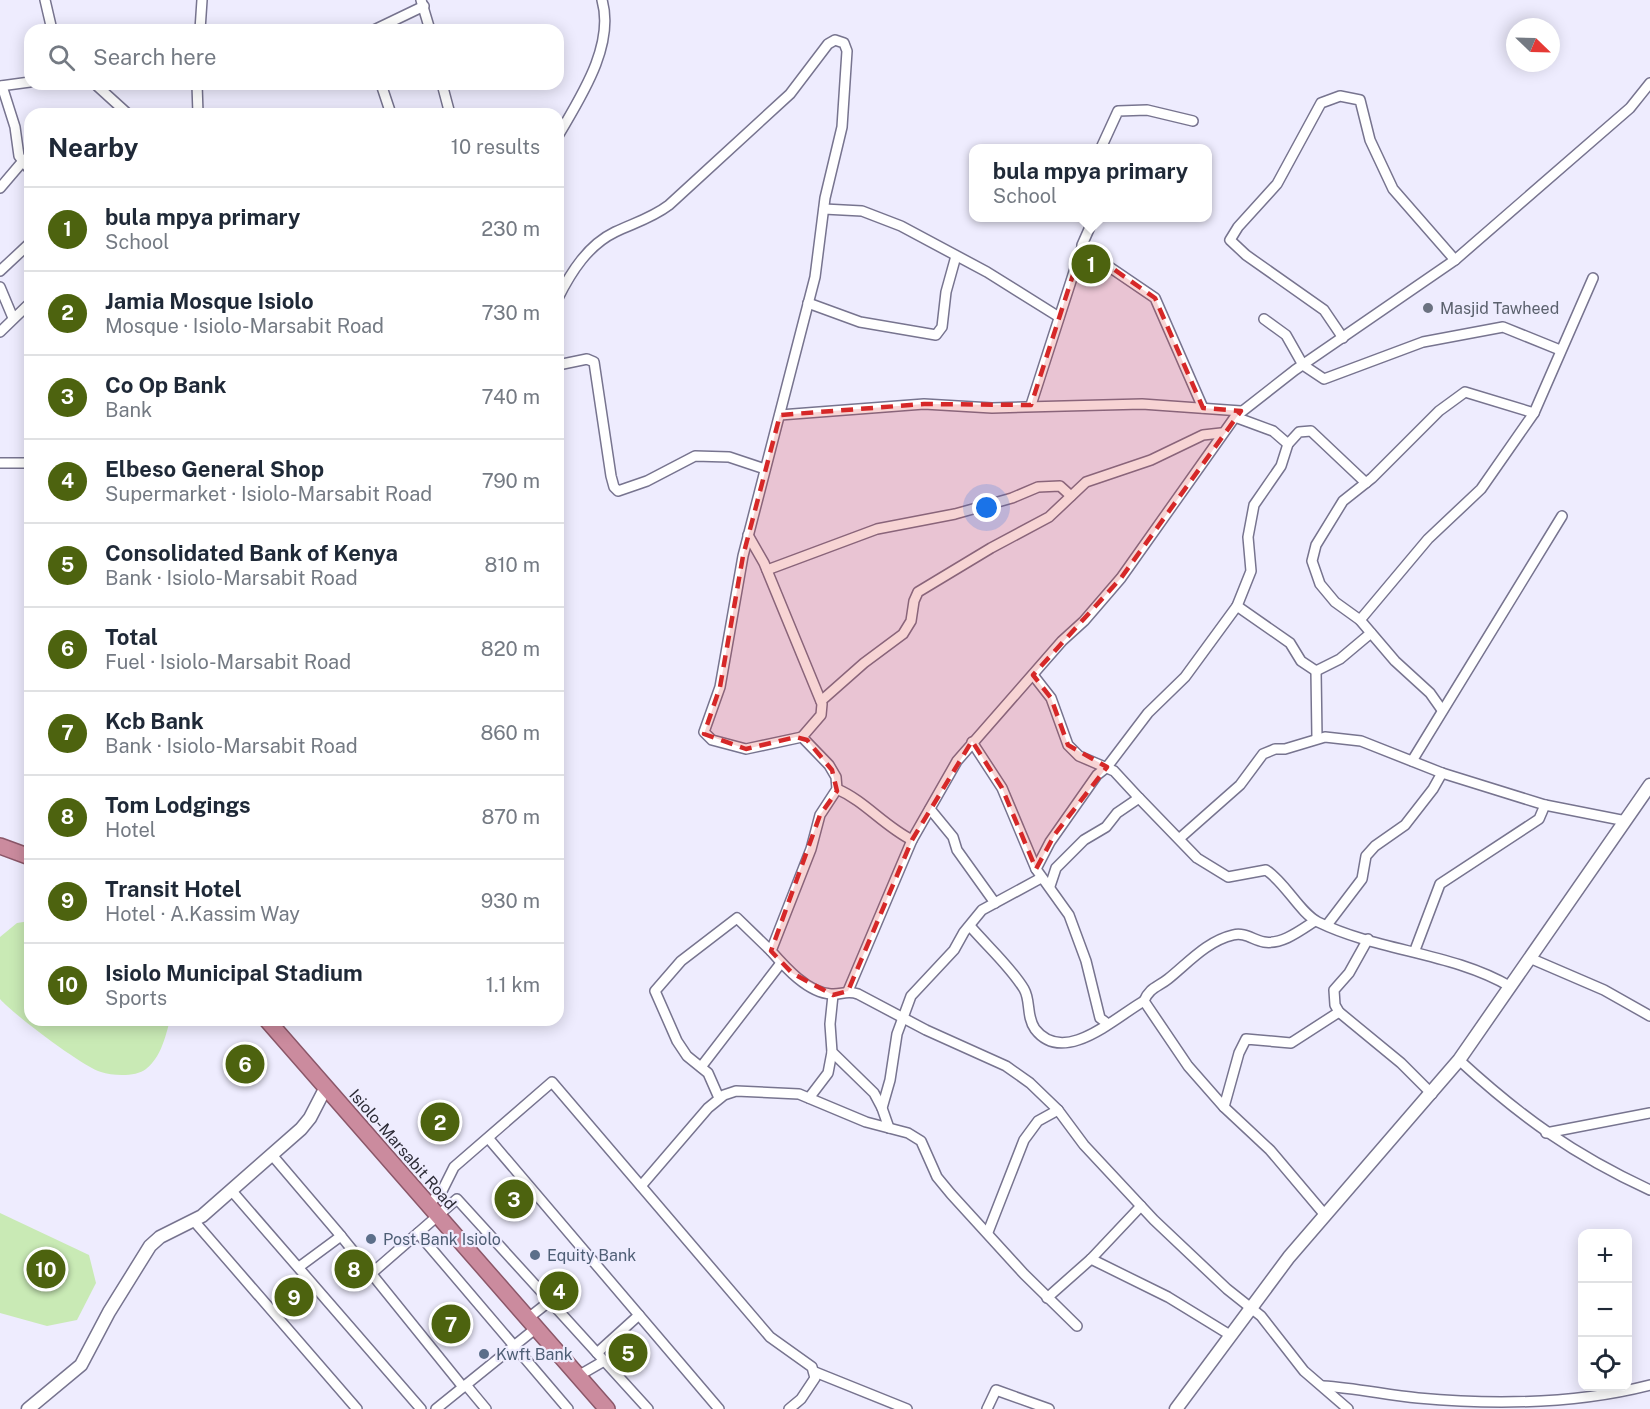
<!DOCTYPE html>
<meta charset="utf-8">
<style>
body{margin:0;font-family:"Public Sans",sans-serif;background:#f6f6f7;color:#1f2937}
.controls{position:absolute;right:18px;bottom:18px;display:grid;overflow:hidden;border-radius:12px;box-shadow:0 3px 15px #0003}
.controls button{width:54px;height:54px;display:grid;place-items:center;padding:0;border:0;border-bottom:2px solid #e0e1e3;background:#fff;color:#1f2937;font:30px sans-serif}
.compass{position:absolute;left:1506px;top:18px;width:54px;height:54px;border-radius:50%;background:#fff;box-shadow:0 3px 15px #0003;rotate:113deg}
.you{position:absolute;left:987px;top:508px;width:21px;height:21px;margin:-15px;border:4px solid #fff;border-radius:50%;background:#1a73e8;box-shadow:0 0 0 9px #1a73e833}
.badge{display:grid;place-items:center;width:39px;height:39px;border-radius:50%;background:#4d630f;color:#fff;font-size:20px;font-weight:700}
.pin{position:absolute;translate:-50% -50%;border:3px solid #fff;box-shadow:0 2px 6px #0006}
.popup{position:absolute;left:969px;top:144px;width:243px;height:78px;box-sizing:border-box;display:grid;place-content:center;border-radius:12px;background:#fff;filter:drop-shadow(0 2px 4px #0005);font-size:20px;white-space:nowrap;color:#747a83}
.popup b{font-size:22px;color:#1f2937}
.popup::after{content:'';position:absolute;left:50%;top:100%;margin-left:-12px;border:12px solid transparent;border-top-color:#fff}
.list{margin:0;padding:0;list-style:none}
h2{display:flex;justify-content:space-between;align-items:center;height:78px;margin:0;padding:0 24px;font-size:26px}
h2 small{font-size:20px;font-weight:400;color:#747a83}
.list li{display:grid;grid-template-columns:39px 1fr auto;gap:18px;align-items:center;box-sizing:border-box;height:84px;padding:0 24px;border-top:2px solid #e0e1e3}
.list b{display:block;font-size:22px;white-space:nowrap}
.list p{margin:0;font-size:20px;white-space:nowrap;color:#747a83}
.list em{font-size:20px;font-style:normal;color:#747a83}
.icon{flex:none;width:33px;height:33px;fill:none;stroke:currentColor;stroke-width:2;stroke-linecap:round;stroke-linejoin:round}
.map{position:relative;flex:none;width:1650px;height:1409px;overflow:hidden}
.search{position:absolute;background:#fff;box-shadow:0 3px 15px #0003;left:24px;top:24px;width:540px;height:66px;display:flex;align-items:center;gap:15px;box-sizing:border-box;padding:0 21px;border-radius:18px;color:#747a83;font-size:22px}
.panel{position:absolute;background:#fff;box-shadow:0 3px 15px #0003;left:24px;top:108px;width:540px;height:918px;border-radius:18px}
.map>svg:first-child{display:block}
</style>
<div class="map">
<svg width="1650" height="1409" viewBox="0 0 1650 1409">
<rect width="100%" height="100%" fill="#eeecfe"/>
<g fill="#c9eab5">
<path d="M30,921V1020H170C165,1038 161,1057 146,1069C136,1077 113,1076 101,1072C83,1067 13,1014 0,999V937L17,923Z"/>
<path d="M0,1213L89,1255L96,1283L77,1320L47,1326L0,1313Z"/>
</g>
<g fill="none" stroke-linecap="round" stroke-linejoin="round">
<g stroke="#77748f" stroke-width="12">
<g id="minor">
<path d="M45,0L52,30"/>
<path d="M421,0L430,30"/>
<path d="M200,30L202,0"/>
<path d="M374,30L424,6"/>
<path d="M95,84L128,114"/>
<path d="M197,84L198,114"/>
<path d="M381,84L391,114"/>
<path d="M442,84L450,114"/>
<path d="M0,86L30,82"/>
<path d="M2,86L15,127L19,156L30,170"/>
<path d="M558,136C580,98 615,46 602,0"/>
<path d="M1101,148L1118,111L1147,110L1193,121"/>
<path d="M0,188L23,161"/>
<path d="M824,209L862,211L901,226L987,272L1059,317"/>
<path d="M1094,218L1082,245L1083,249L1155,298L1203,408"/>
<path d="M0,271L30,243"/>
<path d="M0,287L13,318"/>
<path d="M558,298C571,272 588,245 615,232C634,223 652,218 669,205L790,94L828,44L835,40L844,43L847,51L842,127L825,198L815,277L743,556L720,687L704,732L712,740L746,749L802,737L829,765L836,777L837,789L820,815L811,849L771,951C785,967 808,993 831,994C841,995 847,990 858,994L926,1030L1006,1066L1030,1083L1058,1110L1084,1145L1154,1220L1227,1289L1261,1316L1304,1371L1348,1409"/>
<path d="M808,303L860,322L936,335L942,327L946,292L956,256"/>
<path d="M1264,319L1286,335L1303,365L1324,379L1423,342L1503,327L1560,350"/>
<path d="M0,332L30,303"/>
<path d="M1343,338L1324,310L1246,255L1230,240L1238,227L1277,184L1321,103L1340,96L1360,100L1370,140L1393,189L1455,260"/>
<path d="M558,365L587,359L594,362L611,476L614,487L618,491L647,481L695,456L729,457L765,469"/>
<path d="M1031,405L1082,247"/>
<path d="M780,415L924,404L992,408L1142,404L1241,411"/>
<path d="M1235,417L1273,431L1288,444"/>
<path d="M0,463H30"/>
<path d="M748,535L764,563L822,704L821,715L802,737"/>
<path d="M767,570L877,529L955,514L1012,498L1038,487L1060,486L1071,496"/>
<path d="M1237,606L1290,643L1301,661L1316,671L1340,659L1371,633"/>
<path d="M1360,620L1428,539L1481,489L1534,413L1593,278"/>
<path d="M1316,671L1317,738"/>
<path d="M1033,675L1051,698L1068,745L1079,756L1114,771L1139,798L1117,813L1106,827L1084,840L1056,868L1050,886"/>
<path d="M821,701L864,663L903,634L911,621L914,601L918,592L991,548L1049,517L1086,482L1151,460L1203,435L1221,433"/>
<path d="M1442,710L1430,693L1395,661L1360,620L1335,602L1320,584L1312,561L1316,545L1343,501L1372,478L1439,411L1465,392L1534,413"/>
<path d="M972,742L1002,788L1036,869L1069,915L1086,961L1100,1018L1108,1024"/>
<path d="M1412,761L1562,516"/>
<path d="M837,789C865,801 884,826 912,840"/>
<path d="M1139,798L1197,858L1228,877L1266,870C1285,882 1300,913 1318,922C1380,952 1451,952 1511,987"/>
<path d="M930,809L953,837L957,850L995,903"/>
<path d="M1180,838L1240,785L1263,754L1275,749H1285L1325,737L1361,741L1442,773L1545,805L1626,821"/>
<path d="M1036,869L1050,842L1097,775L1107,767L1148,713L1185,677L1237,606L1251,571L1248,537L1254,505L1281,466L1288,444L1299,432L1311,431L1366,483"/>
<path d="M1315,921C1301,930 1282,945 1264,942C1253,940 1245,932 1233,935C1207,941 1188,963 1168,979C1158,987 1149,988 1144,1001L1188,1066L1224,1107L1270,1150L1325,1215"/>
<path d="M1327,925L1362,879L1366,856L1375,846L1405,825L1433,789L1442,773"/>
<path d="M970,926C987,946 1010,966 1024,989C1031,1001 1026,1016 1035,1029C1064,1067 1117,1016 1144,1001"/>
<path d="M1368,939L1349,973L1334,990L1335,1005L1339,1012L1401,1063L1432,1094"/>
<path d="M1415,950L1440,884L1539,819L1545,805"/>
<path d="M1532,959L1604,990L1650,1016"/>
<path d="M848,991L912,840L957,761L1062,641L1084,621L1121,578L1235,417L1295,370L1455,260L1630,108L1650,83"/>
<path d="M833,995L830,1024L832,1052L874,1093L882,1108"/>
<path d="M1459,1060C1521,1117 1574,1155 1650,1190"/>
<path d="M701,1067L781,963"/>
<path d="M719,1098L708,1073L687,1056L677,1041L655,991L681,961L737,918L771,951"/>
<path d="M809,1098L828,1073L832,1052"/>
<path d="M1224,1107L1239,1053L1246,1039L1291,1043L1339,1012"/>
<path d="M889,1128L882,1108L890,1080L897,1034L911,996L954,950L964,932L982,910L1041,878"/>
<path d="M1546,1133L1650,1113"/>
<path d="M489,1139L719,1409"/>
<path d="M272,1155L341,1236L463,1387"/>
<path d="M641,1186L708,1108L724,1095L736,1091L799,1094L866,1122L908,1133L921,1141L937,1177L951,1194L1024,1274L1077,1326"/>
<path d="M231,1190L421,1409"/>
<path d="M428,1205L442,1191L454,1167L552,1082L770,1337L812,1367L815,1378L801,1399L789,1409"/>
<path d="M194,1221L357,1409"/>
<path d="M988,1232L1024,1140L1038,1121L1058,1110"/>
<path d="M418,1233L568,1409"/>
<path d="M1091,1259L1168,1297L1230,1335"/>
<path d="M299,1267L341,1236"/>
<path d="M372,1273L457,1199L648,1409"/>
<path d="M1047,1298L1091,1259L1141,1206"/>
<path d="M527,1319L550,1301"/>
<path d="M597,1353L639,1315"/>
<path d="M815,1372L907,1409"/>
<path d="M578,1376L604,1361"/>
<path d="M466,1385L486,1409"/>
<path d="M1323,1386C1355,1388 1387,1395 1418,1398C1495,1405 1576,1404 1650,1385"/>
<path d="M436,1409L535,1329"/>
<path d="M987,1409L996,1390L1049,1409"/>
</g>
</g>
<g stroke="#77748f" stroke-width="15">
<g id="tertiary">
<path d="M28,1409L81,1365L109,1312L150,1246L160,1237L202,1216L301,1129L310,1118L326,1087"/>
<path d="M1176,1409L1289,1257L1459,1060L1650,785"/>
</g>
</g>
<g stroke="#8b5769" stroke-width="18">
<g id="trunk">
<path d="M0,846L30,857"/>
<path d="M267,1020L607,1409"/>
</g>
</g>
<use href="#minor" stroke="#fff" stroke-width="9"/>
<use href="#tertiary" stroke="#fff" stroke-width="12"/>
<use href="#trunk" stroke="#cb8b9e" stroke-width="15"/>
</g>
<path fill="#d62828" fill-opacity="0.2" stroke="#d62828" stroke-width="4.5" stroke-dasharray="12 8" stroke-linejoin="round" d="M1082,247L1155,298L1203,408L1241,411L1121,578L1033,675L1051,698L1068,745L1107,767L1055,834L1036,869L1002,788L972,741L912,840L848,991L833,995L792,973L771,951L820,815L837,791L832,770L807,740L796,737L746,749L704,734L720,687L743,556L780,415L924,404L1031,405Z"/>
<circle fill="#6b7280" stroke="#eeecfe" stroke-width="2" cx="1428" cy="308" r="6"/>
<g fill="#5c6f8a" stroke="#eeecfe" stroke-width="2">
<circle cx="371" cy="1239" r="6"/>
<circle cx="535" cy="1255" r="6"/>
<circle cx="484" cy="1354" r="6"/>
</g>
<g text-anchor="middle" stroke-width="4.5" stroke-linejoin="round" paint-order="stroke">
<g font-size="16" fill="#5b616d" stroke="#eeecfe" text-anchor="start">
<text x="1440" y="314">Masjid Tawheed</text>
</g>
<g font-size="16" fill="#2c2b36" stroke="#eeecfe">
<text transform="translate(403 1149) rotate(49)" y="6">Isiolo-Marsabit Road</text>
</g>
<g font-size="16" fill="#4e5e75" stroke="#eeecfe" text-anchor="start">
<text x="383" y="1245">Post Bank Isiolo</text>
<text x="547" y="1261">Equity Bank</text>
<text x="496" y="1360">Kwft Bank</text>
</g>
</g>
</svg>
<div class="controls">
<button>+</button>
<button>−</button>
<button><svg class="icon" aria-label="locate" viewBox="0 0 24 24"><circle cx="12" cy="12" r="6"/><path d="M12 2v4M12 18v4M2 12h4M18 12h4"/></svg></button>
</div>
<svg class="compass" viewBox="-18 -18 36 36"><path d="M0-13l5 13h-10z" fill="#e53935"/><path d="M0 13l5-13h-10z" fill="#747a83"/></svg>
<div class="you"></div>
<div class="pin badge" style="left:1091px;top:264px">1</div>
<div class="popup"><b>bula mpya primary</b>School</div>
<div class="pin badge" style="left:440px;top:1122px">2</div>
<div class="pin badge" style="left:514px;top:1199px">3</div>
<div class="pin badge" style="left:559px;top:1291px">4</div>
<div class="pin badge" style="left:628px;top:1353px">5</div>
<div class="pin badge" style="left:245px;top:1064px">6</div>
<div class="pin badge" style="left:451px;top:1324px">7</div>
<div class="pin badge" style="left:354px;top:1269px">8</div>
<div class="pin badge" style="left:294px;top:1297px">9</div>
<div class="pin badge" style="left:46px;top:1269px">10</div>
<div class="search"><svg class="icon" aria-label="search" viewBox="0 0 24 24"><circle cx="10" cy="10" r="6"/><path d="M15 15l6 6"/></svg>Search here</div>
<section class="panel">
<h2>Nearby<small>10 results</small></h2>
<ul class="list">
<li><span class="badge">1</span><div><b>bula mpya primary</b><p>School</p></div><em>230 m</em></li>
<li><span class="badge">2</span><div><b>Jamia Mosque Isiolo</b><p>Mosque · Isiolo-Marsabit Road</p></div><em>730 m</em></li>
<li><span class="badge">3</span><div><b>Co Op Bank</b><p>Bank</p></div><em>740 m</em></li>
<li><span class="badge">4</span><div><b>Elbeso General Shop</b><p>Supermarket · Isiolo-Marsabit Road</p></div><em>790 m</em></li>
<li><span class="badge">5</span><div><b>Consolidated Bank of Kenya</b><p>Bank · Isiolo-Marsabit Road</p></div><em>810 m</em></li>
<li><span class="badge">6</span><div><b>Total</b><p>Fuel · Isiolo-Marsabit Road</p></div><em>820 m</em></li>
<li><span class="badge">7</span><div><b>Kcb Bank</b><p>Bank · Isiolo-Marsabit Road</p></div><em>860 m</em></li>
<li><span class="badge">8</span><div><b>Tom Lodgings</b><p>Hotel</p></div><em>870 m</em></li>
<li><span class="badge">9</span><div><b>Transit Hotel</b><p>Hotel · A.Kassim Way</p></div><em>930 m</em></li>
<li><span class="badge">10</span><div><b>Isiolo Municipal Stadium</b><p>Sports</p></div><em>1.1 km</em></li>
</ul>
</section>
</div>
